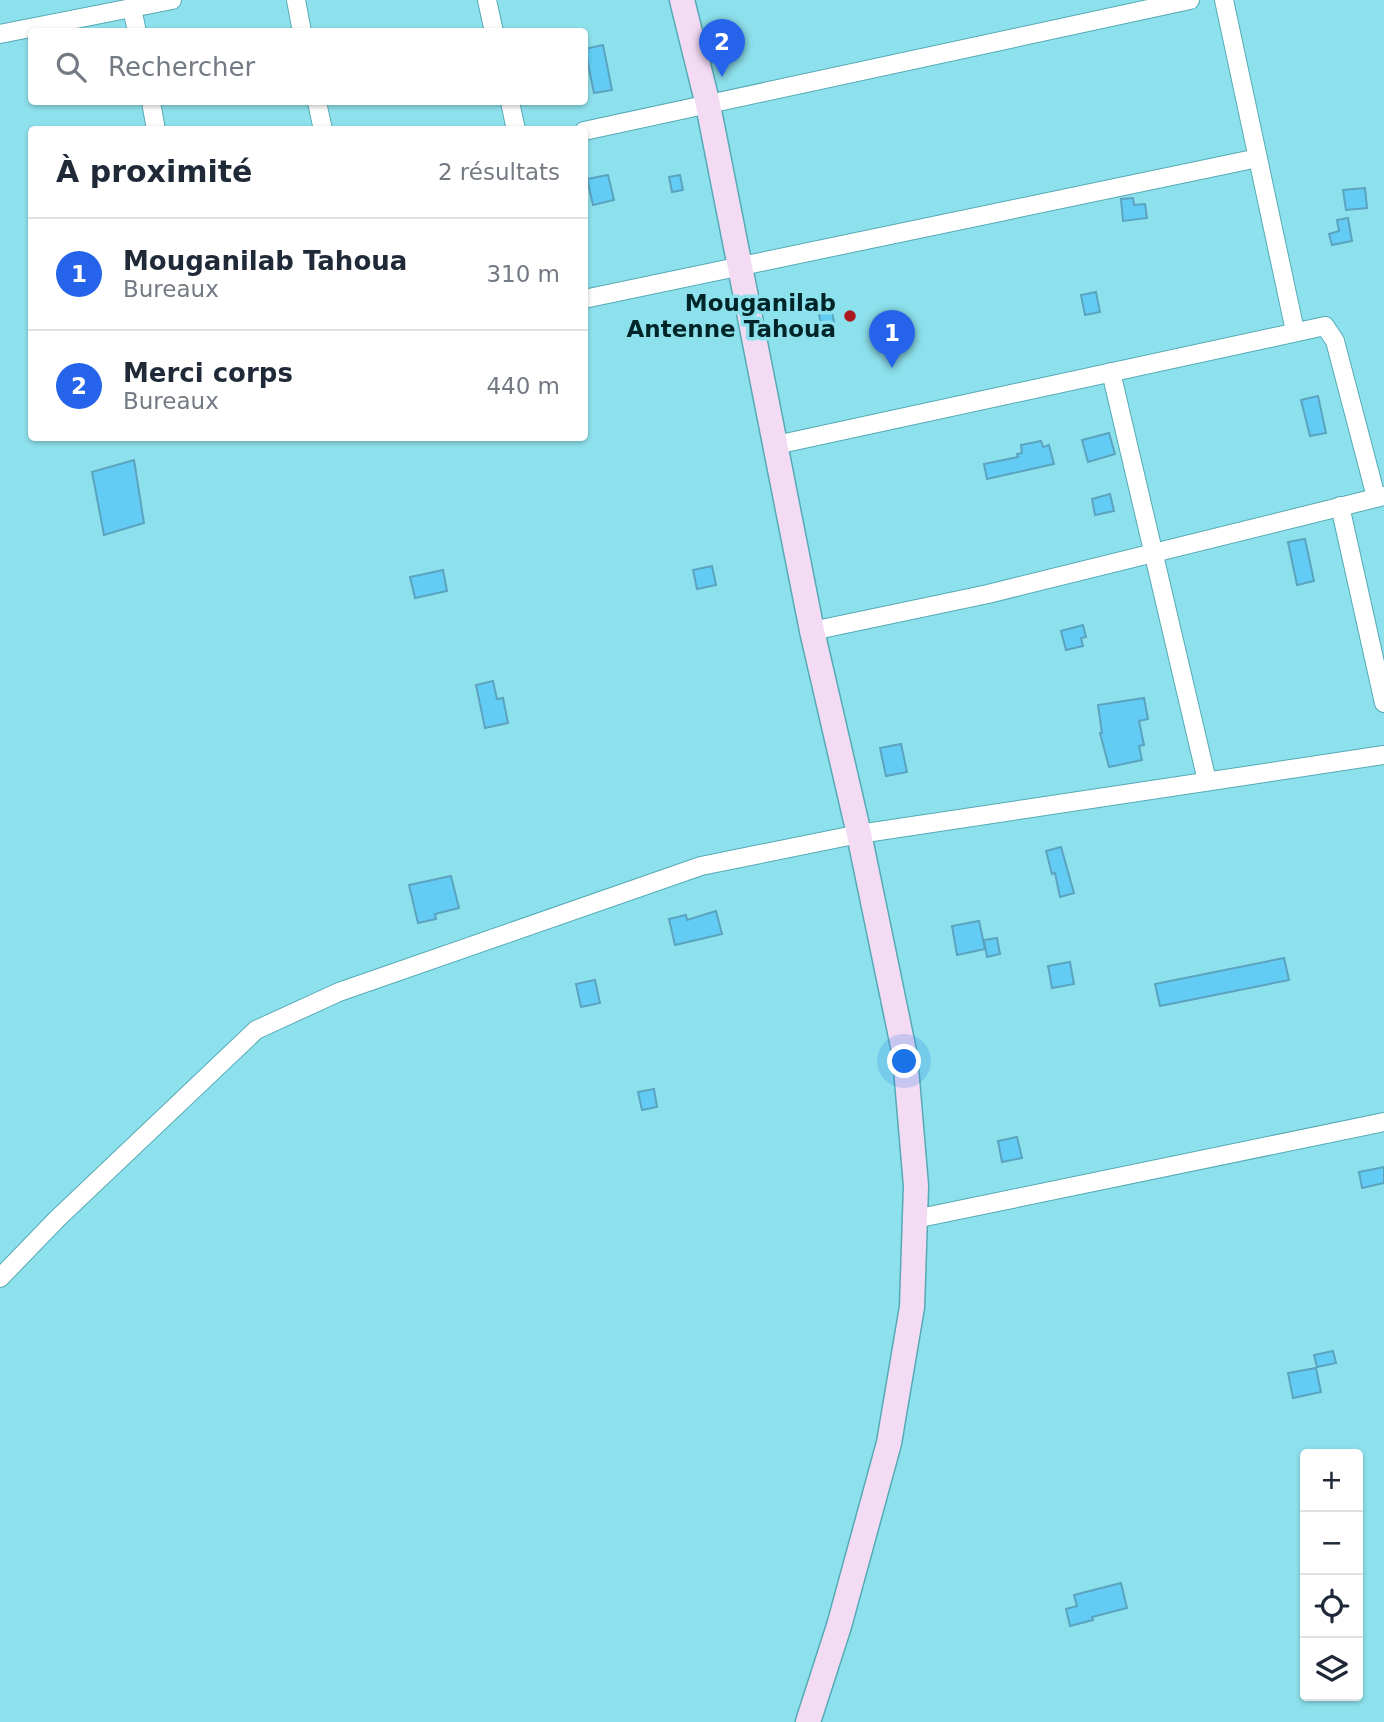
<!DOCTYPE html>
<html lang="fr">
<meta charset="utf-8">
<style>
body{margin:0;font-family:"DejaVu Sans",sans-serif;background:#f6f6f7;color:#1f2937}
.controls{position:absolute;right:21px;bottom:21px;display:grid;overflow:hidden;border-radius:7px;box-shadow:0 2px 5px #0004}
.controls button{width:63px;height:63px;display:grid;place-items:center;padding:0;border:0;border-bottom:2px solid #e0e1e3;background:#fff;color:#1f2937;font:35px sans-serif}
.you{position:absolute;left:905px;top:1062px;width:24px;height:24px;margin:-18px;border:5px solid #fff;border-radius:50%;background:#1a73e8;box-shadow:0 0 0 10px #1a73e833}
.badge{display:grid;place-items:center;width:46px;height:46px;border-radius:50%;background:#2563eb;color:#fff;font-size:23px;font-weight:700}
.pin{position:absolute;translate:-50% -58px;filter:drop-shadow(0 2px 4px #0008)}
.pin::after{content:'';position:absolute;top:37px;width:24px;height:21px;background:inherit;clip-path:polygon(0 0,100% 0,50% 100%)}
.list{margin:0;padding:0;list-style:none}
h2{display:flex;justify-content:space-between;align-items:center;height:91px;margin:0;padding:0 28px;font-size:30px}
h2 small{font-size:23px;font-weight:400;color:#747a83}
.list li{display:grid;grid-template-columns:46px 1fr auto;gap:21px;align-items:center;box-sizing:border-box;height:112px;padding:0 28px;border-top:2px solid #e0e1e3}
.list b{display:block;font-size:26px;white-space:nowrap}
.list p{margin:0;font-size:23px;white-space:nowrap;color:#747a83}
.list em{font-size:23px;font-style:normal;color:#747a83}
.icon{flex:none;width:38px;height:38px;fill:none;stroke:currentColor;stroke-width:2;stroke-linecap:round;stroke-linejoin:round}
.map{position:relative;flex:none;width:1384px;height:1722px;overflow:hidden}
.search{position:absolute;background:#fff;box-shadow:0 2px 5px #0004;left:28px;top:28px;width:560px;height:77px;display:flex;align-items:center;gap:18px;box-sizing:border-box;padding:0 24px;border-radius:7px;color:#747a83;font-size:26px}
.panel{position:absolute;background:#fff;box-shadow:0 2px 5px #0004;left:28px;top:126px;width:560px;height:315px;border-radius:7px}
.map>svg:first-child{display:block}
</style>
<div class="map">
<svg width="1384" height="1722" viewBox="0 0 1384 1722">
<rect width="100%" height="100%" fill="#8de1ec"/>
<g fill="#63ccf5" stroke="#5ba3bf" stroke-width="2">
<path d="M603,45L612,90L594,93L585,49Z"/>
<path d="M608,175L614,200L593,205L587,179Z"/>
<path d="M680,175L683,190L672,192L669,177Z"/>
<path d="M1365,188L1367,208L1346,210L1343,190Z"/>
<path d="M1133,198L1134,205L1145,204L1147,218L1123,221L1121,199Z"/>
<path d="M1348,218L1352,241L1332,245L1329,234L1339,231L1337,220Z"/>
<path d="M1096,292L1100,312L1085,315L1081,295Z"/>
<path d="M831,307L834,322L821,325L818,309Z"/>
<path d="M1318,396L1326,433L1310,436L1301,400Z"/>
<path d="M1109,433L1115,454L1088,462L1082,440Z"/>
<path d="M1041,441L1043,447L1049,445L1054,464L987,479L984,464L1018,457L1017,454L1022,453L1021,445Z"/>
<path d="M134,460L144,523L104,535L92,472Z"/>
<path d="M1110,494L1114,511L1095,515L1092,499Z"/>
<path d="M1305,539L1314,581L1297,585L1288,542Z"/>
<path d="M712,566L716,585L697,589L693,570Z"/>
<path d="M443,570L447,591L415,598L410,577Z"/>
<path d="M1083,625L1086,637L1081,638L1083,646L1066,650L1061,631Z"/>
<path d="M493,681L497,699L503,698L508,723L485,728L476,685Z"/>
<path d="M1144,698L1148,719L1139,721L1144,745L1139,746L1142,760L1109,767L1100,733H1102L1098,705Z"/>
<path d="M901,744L907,772L886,776L880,748Z"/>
<path d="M1061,847L1074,893L1060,897L1055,873L1052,874L1046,851Z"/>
<path d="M451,876L459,908L435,914L436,919L418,923L409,885Z"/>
<path d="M716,911L722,934L675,945L669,919L686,915L687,920Z"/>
<path d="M979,921L985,949L957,955L952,926Z"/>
<path d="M997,938L1000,954L987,957L984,940Z"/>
<path d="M1284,958L1289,980L1160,1006L1155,984Z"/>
<path d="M1070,962L1074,984L1052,988L1048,966Z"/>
<path d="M595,980L600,1003L581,1007L576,984Z"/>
<path d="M654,1089L657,1107L642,1110L638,1092Z"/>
<path d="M1017,1137L1022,1158L1002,1162L998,1141Z"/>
<path d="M1384,1167V1183L1362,1188L1359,1172Z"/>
<path d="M1333,1351L1336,1363L1317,1367L1314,1355Z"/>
<path d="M1316,1368L1321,1392L1293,1398L1288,1373Z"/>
<path d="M1121,1583L1127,1608L1092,1617L1093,1620L1070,1626L1066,1609L1077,1606L1074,1595Z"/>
</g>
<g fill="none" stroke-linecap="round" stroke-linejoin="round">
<g stroke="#55aab5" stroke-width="20">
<g id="street">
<path d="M296,0L302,32"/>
<path d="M487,0L494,32"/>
<path d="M1224,0L1295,331"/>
<path d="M132,8L137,32"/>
<path d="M0,34L172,0"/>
<path d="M151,102L156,130"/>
<path d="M317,102L323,130"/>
<path d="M510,102L516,130"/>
<path d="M584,131L1190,0"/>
<path d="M584,299L1258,158"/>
<path d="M1111,372L1207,781"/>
<path d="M776,445L1325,326L1335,341L1376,497"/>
<path d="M1340,506L1384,703"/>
<path d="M812,631L988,594L1384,496"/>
<path d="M915,1219L1384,1122"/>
<path d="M0,1278L57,1219L256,1030L339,992L701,866L859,834L1384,755"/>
</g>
</g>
<g stroke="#55aab5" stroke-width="27">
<path id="secondary" d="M682,0L708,105L812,631L859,834L905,1056L916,1186L912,1307L889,1443L839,1626L808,1722"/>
</g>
<use href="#street" stroke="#fff" stroke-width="18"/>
<use href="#secondary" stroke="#f3dbf4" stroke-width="24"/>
</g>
<circle fill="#ab181e" stroke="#8de1ec" stroke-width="2.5" cx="850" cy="316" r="7"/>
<g text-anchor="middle" stroke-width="7" stroke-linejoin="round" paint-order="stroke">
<g font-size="23" font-weight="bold" fill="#002529" stroke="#8de1ec" text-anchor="end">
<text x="836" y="311">Mouganilab<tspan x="836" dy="26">Antenne Tahoua</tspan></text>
</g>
</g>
</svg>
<div class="controls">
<button>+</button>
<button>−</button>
<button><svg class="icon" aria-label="locate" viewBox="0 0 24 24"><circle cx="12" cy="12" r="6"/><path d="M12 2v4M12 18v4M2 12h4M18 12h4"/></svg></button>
<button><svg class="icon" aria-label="layers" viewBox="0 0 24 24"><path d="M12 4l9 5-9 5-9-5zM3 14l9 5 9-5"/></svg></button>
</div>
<div class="you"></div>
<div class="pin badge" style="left:892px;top:368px">1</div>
<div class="pin badge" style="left:722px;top:77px">2</div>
<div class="search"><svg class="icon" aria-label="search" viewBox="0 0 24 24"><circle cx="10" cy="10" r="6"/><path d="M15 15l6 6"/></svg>Rechercher</div>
<section class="panel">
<h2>À proximité<small>2 résultats</small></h2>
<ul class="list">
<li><span class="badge">1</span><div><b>Mouganilab Tahoua</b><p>Bureaux</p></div><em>310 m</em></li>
<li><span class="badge">2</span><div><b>Merci corps</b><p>Bureaux</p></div><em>440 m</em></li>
</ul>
</section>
</div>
